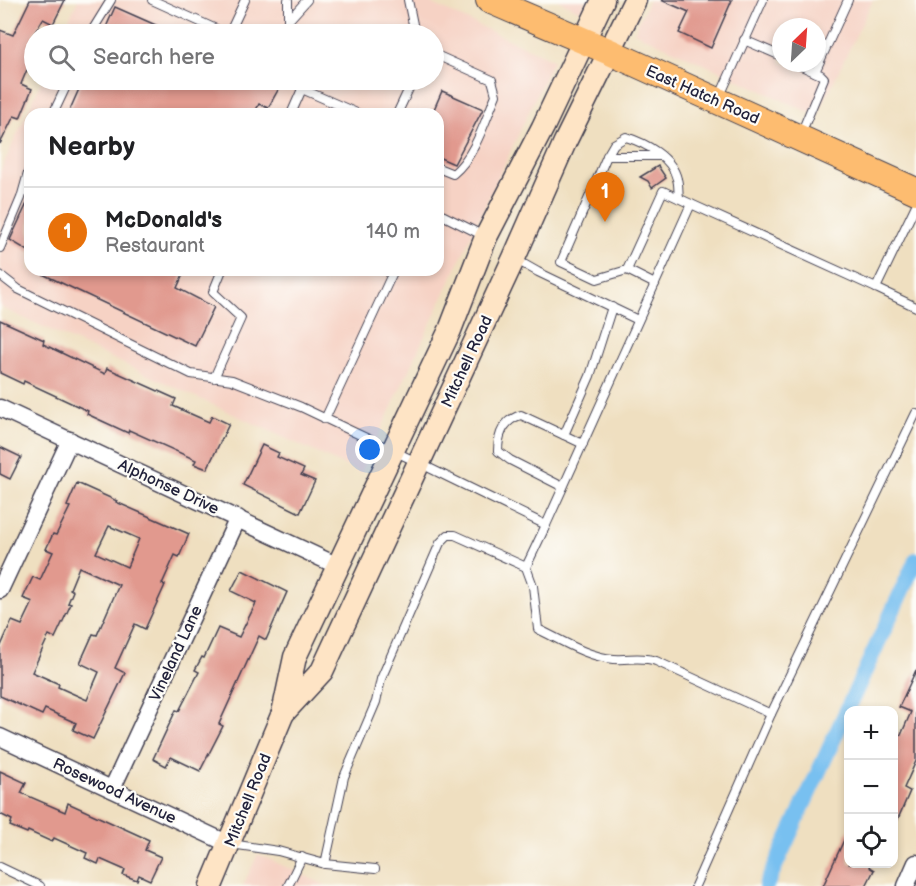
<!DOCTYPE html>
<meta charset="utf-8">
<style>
body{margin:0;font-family:"Balsamiq Sans",sans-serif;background:#f2f2f2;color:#202124}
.controls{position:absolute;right:18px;bottom:18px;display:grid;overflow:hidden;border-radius:12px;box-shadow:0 3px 9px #0003}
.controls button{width:54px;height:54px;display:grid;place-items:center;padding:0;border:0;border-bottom:2px solid #e0e0e0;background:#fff;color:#202124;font:30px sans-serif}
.compass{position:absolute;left:772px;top:18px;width:54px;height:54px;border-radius:50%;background:#fff;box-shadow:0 3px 9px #0003;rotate:25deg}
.you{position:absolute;left:370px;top:450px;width:21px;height:21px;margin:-15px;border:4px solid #fff;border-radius:50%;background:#1a73e8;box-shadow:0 0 0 9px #1a73e833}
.badge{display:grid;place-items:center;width:39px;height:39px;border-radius:50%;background:#1a73e8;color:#fff;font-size:20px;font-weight:700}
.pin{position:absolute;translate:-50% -50px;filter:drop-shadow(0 2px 3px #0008)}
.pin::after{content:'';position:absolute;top:32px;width:21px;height:18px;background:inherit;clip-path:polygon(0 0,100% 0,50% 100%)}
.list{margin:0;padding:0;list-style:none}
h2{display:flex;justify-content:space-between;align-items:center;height:78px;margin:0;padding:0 24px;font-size:26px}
h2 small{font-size:20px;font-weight:400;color:#757577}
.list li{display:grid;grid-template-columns:39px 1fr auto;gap:18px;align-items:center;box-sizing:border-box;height:90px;padding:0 24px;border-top:2px solid #e0e0e0}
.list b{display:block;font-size:22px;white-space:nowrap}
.list p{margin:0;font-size:20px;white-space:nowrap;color:#757577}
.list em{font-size:20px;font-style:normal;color:#757577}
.icon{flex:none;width:33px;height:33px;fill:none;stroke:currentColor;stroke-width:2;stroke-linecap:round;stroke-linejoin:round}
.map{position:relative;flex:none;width:916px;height:886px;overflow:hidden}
.search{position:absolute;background:#fff;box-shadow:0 3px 9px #0003;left:24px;top:24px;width:420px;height:66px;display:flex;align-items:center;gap:15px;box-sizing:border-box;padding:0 21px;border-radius:33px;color:#757577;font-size:22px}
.panel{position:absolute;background:#fff;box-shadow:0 3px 9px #0003;left:24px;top:108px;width:420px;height:168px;border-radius:18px}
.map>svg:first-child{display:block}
</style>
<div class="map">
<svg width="916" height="886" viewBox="0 0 916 886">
<rect width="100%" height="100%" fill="#fdfcf7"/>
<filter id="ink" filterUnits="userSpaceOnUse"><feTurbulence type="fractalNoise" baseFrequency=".0167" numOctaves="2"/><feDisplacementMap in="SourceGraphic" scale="12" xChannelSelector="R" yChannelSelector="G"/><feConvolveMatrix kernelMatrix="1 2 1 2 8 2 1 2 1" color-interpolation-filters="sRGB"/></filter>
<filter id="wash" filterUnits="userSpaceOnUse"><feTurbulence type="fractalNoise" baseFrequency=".008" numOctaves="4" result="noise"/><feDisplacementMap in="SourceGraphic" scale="24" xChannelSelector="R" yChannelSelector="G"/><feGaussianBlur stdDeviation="1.35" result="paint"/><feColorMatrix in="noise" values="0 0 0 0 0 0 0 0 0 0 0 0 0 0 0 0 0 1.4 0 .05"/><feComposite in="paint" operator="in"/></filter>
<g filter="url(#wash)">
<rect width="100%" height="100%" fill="#efdfc0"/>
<g fill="#f6d2c4" fill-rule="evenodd">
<path d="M78,0H424L553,60L361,473L0,307V172L42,80H434V34H62ZM30,114H438V270H30Z"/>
<path d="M557,0H586L581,11Z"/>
<path d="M649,0H873L817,116L634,32ZM781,27H817V63H781Z"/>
<path d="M258,854L327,886H243Z"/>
</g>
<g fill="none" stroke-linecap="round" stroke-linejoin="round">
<path stroke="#78c0f0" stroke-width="16" d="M766,886L916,560"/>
</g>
<g id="blocks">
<g fill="#e1998e" fill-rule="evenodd">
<path d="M30,0H65L53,24L43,19L34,34V53L21,84L32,89L20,118L14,116L0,144V30L13,35Z"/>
<path d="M661,0H732L711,48L679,33L689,12Z"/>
<path d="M115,7L176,34H103Z"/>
<path d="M83,80H274L278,90L268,108L259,104L254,114H68Z"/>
<path d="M442,91L483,109L454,164L438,157V114H432Z"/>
<path d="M658,166L666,178L652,188L648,181L640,177Z"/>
<path d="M30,197V252L10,240Z"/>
<path d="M34,270H185L177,288L214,307L195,346Z"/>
<path d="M0,320L44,340L43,344L105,374L107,368L176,399L173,406L209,422L212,416L229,424L207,469L194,464L196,460L129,430L128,433L87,414L88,411L24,381L23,384L0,373Z"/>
<path d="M262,445L279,453L277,457L304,469L301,475L315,481L300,513L243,485Z"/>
<path d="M0,447L21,457L10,479L0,474Z"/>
<path d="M77,483L117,501L116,502L189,534L179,557L175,555L162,584L165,585L145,629L135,624L115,668L125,673L93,739L73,730L76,723L45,709L42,715L0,696V648L12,621L22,625L33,602L23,598L33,577L40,580L53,552L46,549L53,534L56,535L70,507L67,506ZM109,526L139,539L127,567L96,553ZM79,567L119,585L97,635L93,634L80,663L99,672L87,700L58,687L59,684L32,672L49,635L55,638L71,604L68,603L73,591L70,589Z"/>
<path d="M242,570L287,592L266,640L259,636L219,724L223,726L200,771L171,757L166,766L153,759L176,710L179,711L199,672L195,670L202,657L204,658L218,628L239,637L256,603L231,591Z"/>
<path d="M916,670V761L904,788L910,791L894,828V732L901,735L911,712L899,707Z"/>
<path d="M0,771L26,783L21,793L65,812L68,803L149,840L145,850L161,857L150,880L139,875L137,880L123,875L125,870L100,859L98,864L85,858L87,853L54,838L52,842L28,831L27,833L10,826L12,820L0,814Z"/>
<path d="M849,829V864H870L869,867L874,870L866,886H823Z"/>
</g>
</g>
</g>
<g filter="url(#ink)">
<use href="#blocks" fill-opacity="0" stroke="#413e4f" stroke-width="1.5"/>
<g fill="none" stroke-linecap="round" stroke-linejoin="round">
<g stroke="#413e4f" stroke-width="10">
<g id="service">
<path d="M152,0L227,34"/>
<path d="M288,0V21L307,0"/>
<path d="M408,0L415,34"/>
<path d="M90,34L111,0"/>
<path d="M229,34L245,0"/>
<path d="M282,34L288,21"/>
<path d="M744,40L781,56"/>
<path d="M434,54L492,80L496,95C485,121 475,156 453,174L438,168"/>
<path d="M795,63L821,75L824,78L800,136"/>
<path d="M815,72L848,0"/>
<path d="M294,80L302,89L359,114"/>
<path d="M719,98L763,0"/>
<path d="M53,114L69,80"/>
<path d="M291,114L302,89"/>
<path d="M397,114L413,80"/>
<path d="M607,156H660"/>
<path d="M438,213L486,237"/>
<path d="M0,248L21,198L30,166"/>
<path d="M515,259L538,272L638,320"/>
<path d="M627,270L597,279L561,262L607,156L614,144L626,137C645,143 672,157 677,179C679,185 678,192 679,198"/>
<path d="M0,275L18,289L191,374L232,380L301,407L419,463L546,525L691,204L876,288L916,205"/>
<path d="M655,284L627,270L663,191L691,204"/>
<path d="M876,288L916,307"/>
<path d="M214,378L241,318L213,292L222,270"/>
<path d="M325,419L394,270"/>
<path d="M564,435L590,376L612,307"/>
<path d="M563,487L510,460L498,451C498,434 504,420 521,415L583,444"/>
<path d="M546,525L526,567L533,586L538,629C561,640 587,657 614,659C629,660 642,656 656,661L771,714"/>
<path d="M231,844L278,851L325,864L375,869"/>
<path d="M325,864L344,777L376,702L381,679L440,543L448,535H455L526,567"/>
<path d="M0,867L40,886"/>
<path d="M288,886L302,857"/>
<path d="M695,886L771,714L916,413"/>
</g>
</g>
<g stroke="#413e4f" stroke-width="19">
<g id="minor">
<path d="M0,408L338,566"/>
<path d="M0,590L70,440"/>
<path d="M0,737L229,844"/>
<path d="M112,789L238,518"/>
<path d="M906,886L916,863"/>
</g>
</g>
<g stroke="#413e4f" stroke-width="25">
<g id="secondary">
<path d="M284,712L322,671L514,258L565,142L635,0"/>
<path d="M211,886L283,713L295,657L450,330L486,237L543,127L603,0"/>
</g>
</g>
<g stroke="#413e4f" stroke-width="28">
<path id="primary" d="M489,0L610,52L916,191"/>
</g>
<use href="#service" stroke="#fff" stroke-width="8"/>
<use href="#minor" stroke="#fff" stroke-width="16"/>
<use href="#secondary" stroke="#fee4c5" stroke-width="22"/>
<use href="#primary" stroke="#fdbc6f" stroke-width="26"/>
</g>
</g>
<g text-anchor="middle" stroke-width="4.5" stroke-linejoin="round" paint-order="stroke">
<g font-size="16" fill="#22223b" stroke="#fdfcf7">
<text transform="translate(703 94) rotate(24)" y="6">East Hatch Road</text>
<text transform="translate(466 361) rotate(-65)" y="6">Mitchell Road</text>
<text transform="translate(169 486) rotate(25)" y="6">Alphonse Drive</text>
<text transform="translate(175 653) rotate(-65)" y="6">Vineland Lane</text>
<text transform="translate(115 790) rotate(25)" y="6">Rosewood Avenue</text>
<text transform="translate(247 800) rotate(-68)" y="6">Mitchell Road</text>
</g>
</g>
</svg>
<div class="controls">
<button>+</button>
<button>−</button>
<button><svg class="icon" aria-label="locate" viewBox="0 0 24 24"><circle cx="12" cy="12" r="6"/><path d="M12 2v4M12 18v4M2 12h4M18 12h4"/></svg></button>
</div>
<svg class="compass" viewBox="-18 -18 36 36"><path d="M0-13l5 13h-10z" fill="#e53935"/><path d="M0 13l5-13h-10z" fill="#757577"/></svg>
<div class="you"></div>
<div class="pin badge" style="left:605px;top:222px;background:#e8710a">1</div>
<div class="search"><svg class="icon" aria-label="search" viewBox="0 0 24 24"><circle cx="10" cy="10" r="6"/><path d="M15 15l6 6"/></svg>Search here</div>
<section class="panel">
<h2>Nearby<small></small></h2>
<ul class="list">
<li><span class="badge" style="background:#e8710a">1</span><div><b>McDonald's</b><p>Restaurant</p></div><em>140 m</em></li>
</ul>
</section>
</div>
